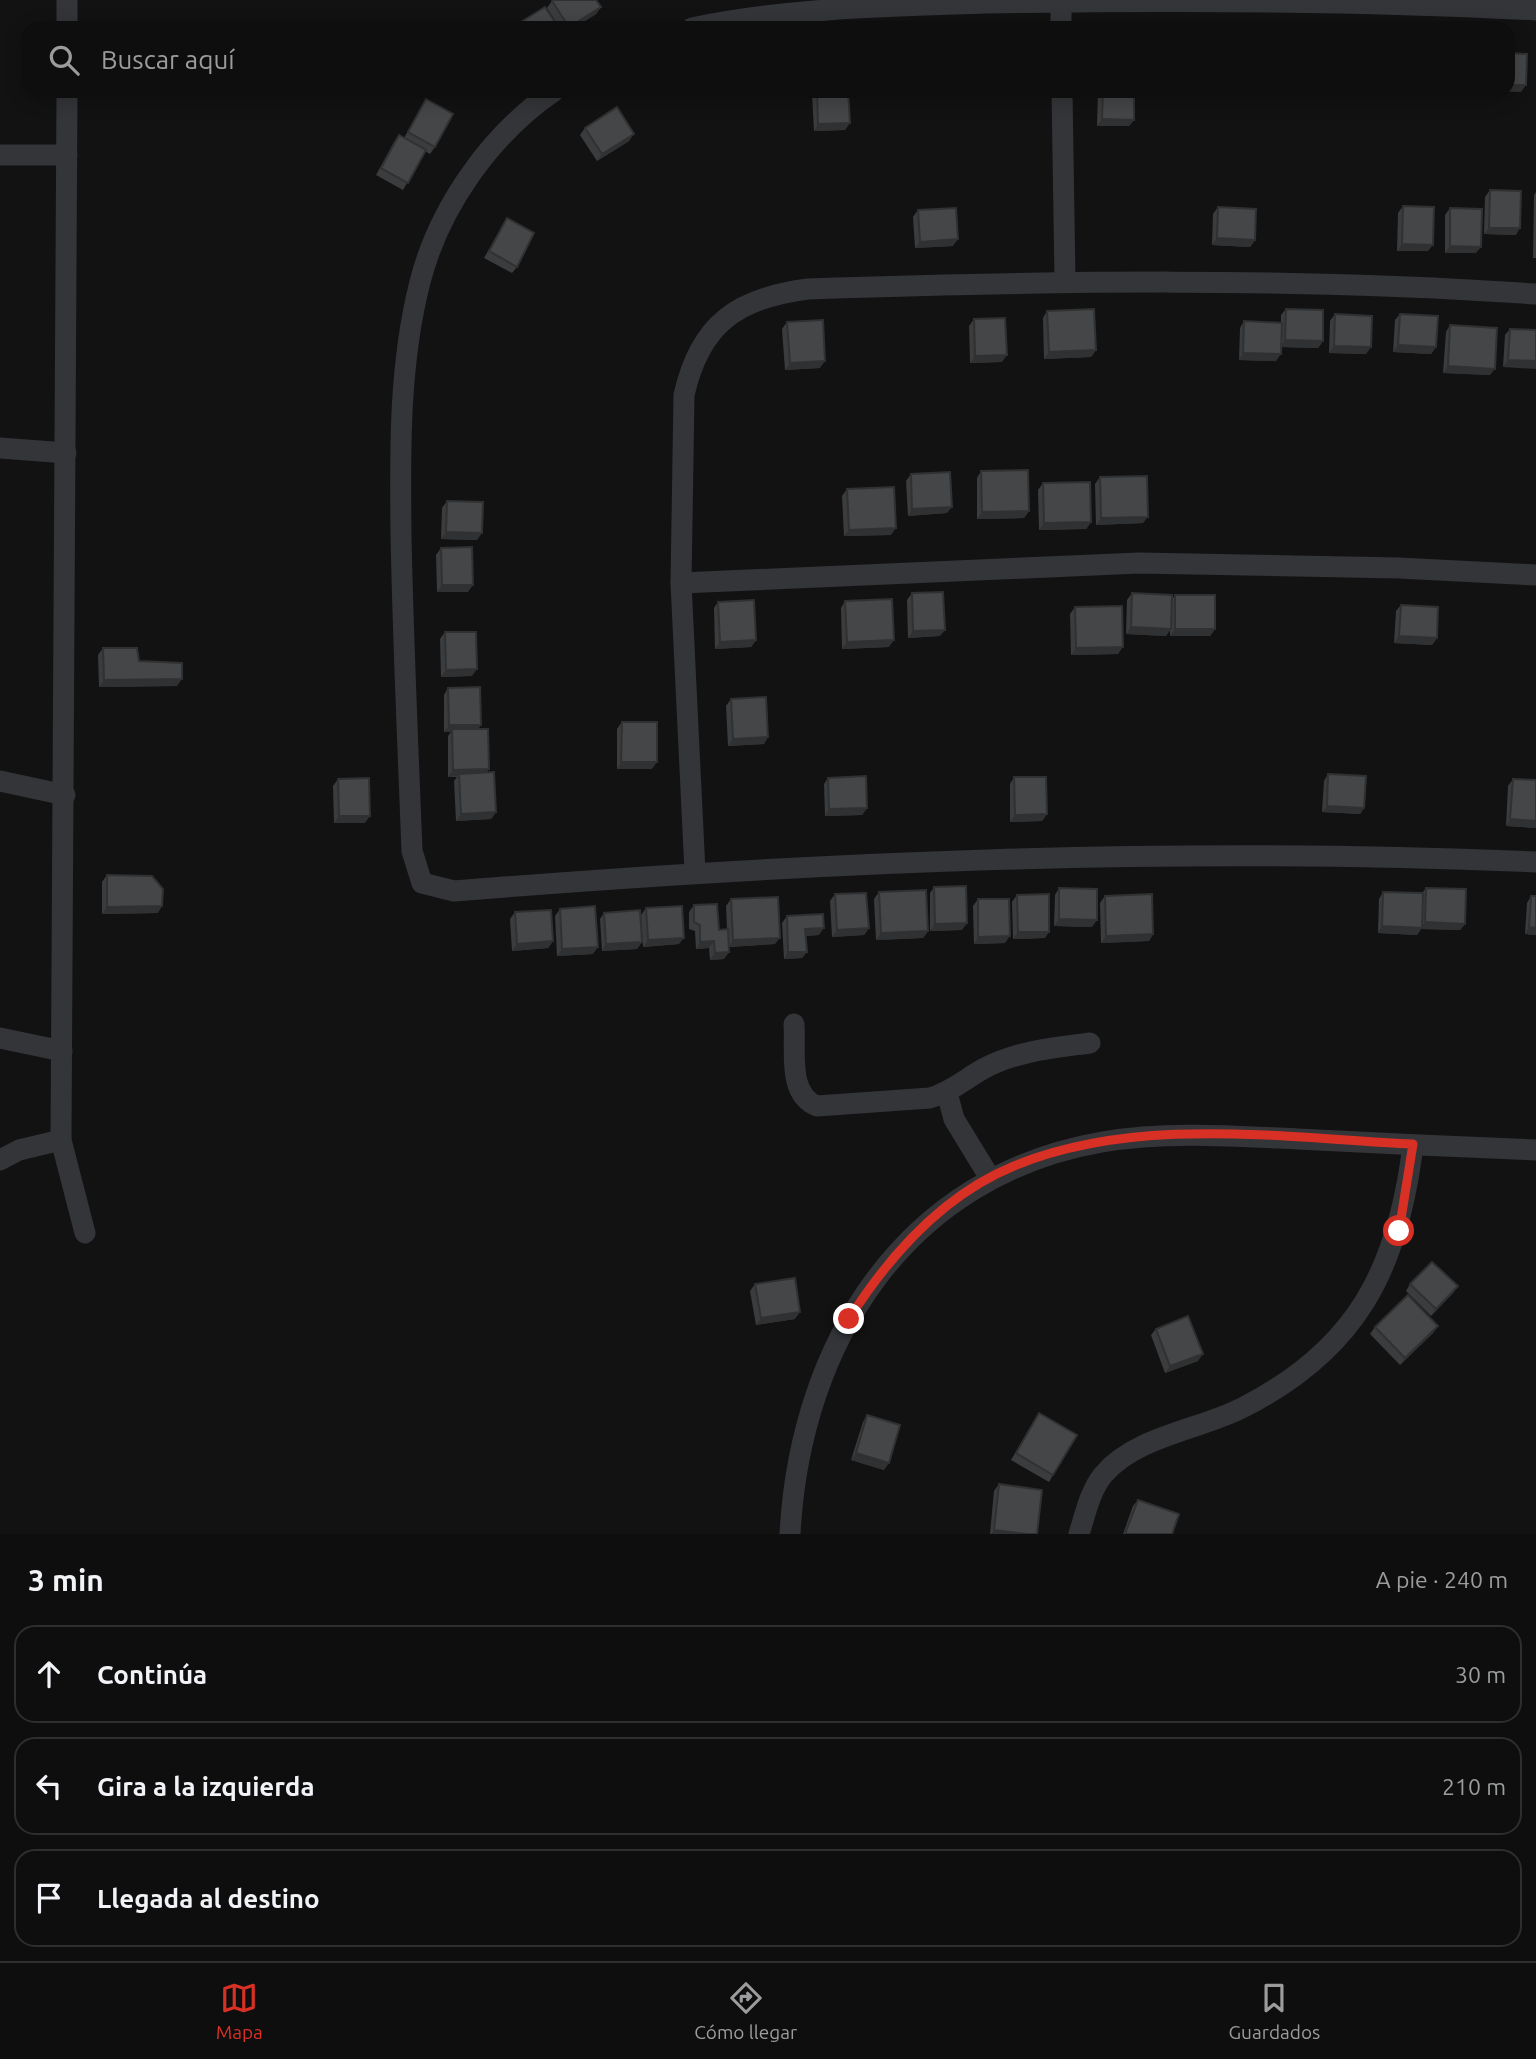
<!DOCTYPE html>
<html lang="es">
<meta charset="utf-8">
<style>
body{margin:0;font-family:Ubuntu,sans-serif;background:#171717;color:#f1f3f6}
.stop{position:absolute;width:21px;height:21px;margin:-16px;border:5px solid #d93025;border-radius:50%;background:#fff}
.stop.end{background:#d93025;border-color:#fff;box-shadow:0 2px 7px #0008}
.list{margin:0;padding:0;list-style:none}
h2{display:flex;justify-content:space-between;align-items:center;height:91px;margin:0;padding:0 28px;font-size:30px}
h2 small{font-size:23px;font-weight:400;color:#9b9c9e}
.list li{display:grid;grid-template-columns:46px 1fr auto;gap:21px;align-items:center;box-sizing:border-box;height:98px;margin:0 14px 14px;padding:0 14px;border:2px solid #2e2e2e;border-radius:21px}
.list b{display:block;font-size:26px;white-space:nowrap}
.list em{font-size:23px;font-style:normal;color:#9b9c9e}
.icon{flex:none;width:38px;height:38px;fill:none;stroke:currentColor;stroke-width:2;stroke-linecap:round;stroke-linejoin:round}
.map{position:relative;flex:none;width:1536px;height:1534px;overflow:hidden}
.search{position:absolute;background:#0e0e0e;box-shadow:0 4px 18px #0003;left:21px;right:21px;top:21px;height:77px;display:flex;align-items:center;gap:18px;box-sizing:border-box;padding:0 24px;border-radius:21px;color:#9b9c9e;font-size:26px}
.sheet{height:427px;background:#0e0e0e}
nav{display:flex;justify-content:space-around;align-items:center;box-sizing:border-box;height:98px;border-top:2px solid #2e2e2e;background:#0e0e0e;font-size:19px;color:#9b9c9e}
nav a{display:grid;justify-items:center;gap:4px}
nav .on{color:#d93025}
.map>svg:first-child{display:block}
</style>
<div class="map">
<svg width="1536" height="1534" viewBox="0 0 1536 1534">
<rect width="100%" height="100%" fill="#121213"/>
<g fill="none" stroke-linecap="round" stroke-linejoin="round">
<g stroke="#343538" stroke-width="21">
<path d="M1061,1V28"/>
<path d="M67,28V0"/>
<path d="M692,28C788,8 888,6 986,3C1169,0 1353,0 1536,10"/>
<path d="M67,91L61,1140L85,1233"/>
<path d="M554,91C491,134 439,207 420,282C399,364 400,450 401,534C403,640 408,746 412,851L422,883L454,891C814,862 1174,846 1536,862"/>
<path d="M1062,91L1065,281"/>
<path d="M0,155H67"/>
<path d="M0,448L66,453"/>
<path d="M681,583L1139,563L1399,568L1536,575"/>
<path d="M0,781L65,795"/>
<path d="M695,872L681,583L684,395C700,324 737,298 808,289C1051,281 1293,277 1536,294"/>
<path d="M794,1024C796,1051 787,1094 817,1106L930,1098C951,1092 965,1079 983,1069C1016,1051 1053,1048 1090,1043"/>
<path d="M0,1038L62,1051"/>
<path d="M947,1093L954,1119L990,1178"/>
<path d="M0,1160L19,1150L61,1140"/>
<path d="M790,1534C800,1343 905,1176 1102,1142C1166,1131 1234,1136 1298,1139C1377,1143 1457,1147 1536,1150"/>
<path d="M1079,1534C1085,1515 1090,1491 1103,1475C1136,1436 1199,1430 1242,1408C1357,1350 1398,1269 1413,1145"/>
</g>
</g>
<g fill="#3a3c3e">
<path d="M552,1L601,7L596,14L574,28H560L547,8Z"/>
<path d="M814,91H848L845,130L814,131L812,94Z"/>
<path d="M1098,91H1134V120L1129,126H1097Z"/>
<path d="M426,99L435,147L430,154L425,151L403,190L376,175L394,142L399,135L404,138Z"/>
<path d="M585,128L629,141L597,161L580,135Z"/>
<path d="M1490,190L1516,235L1484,234L1485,197Z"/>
<path d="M1536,192V258H1533L1534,195Z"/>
<path d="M1403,206L1428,251H1397L1398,213Z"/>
<path d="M1218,207L1255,240L1250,247L1212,245L1213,214Z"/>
<path d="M1450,208L1476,253H1445V215Z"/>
<path d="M918,210L953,246L915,248L913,217Z"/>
<path d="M507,218L517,267L512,273L484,258Z"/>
<path d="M1286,309L1323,341L1318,348L1281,347L1276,361L1239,360L1240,328L1244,321L1281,323V315Z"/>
<path d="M1047,311L1096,350L1091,357L1044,359L1043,318Z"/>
<path d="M1335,314L1366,354L1329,353L1330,321Z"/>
<path d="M1400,314L1436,347L1431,354L1393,352L1395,320Z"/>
<path d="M974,319L1002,362L970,363L969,326Z"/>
<path d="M787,322L820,368L785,370L782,329Z"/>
<path d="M1450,325L1490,375L1443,373L1446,332Z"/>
<path d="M1510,329L1536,330L1503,367L1505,335Z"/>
<path d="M981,471L1029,511L1024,518L977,519V478Z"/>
<path d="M911,474L947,513L908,516L906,481Z"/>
<path d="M1100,477L1143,523L1096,525L1095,484Z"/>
<path d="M1043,483L1091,522L1086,529L1039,530L1038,490Z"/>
<path d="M847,489L891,535L844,536L842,496Z"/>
<path d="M447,501L477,540L441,539L442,508Z"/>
<path d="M441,548L468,592H437L436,555Z"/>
<path d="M912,593L940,636L908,638L907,600Z"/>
<path d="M1132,593L1172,599L1175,595L1215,629L1210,636H1170V630L1166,636L1126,634L1127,600Z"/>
<path d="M845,601L889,647L842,649L841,608Z"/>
<path d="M718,602L756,640L751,647L715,649L714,608Z"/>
<path d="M1401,605L1437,638L1432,645L1394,643L1396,611Z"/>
<path d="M1075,607L1118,654L1071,655L1070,614Z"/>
<path d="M445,632L472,676L441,677L440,639Z"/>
<path d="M103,648L139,661L177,686L99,687L98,655Z"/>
<path d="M448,688L481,725L478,729L496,812L491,819L456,821L454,781L457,777H448V736L451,732H444V695Z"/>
<path d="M731,699L768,737L764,744L728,746L726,706Z"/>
<path d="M622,722L652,769H617V729Z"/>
<path d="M1328,774L1364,808L1360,814L1322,812L1324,781Z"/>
<path d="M1014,777L1047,814L1042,821L1010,822V784Z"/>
<path d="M828,778L867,808L862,815L825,816L824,784Z"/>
<path d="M338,779L365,823H334L333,786Z"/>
<path d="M1513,779L1536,780V828L1506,826L1508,786Z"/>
<path d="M107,875L158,913L102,914V882Z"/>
<path d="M934,887L962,930L930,931V893Z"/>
<path d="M1059,888L1092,927L1054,926L1055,895Z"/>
<path d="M1426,888L1465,924L1460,930L1421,929L1417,935L1378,933L1379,899L1383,892L1422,893Z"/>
<path d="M879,892L928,931L923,938L876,940L874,899Z"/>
<path d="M835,894L869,928L864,935L832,937L830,901Z"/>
<path d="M1017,895L1045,938L1013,939L1012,902Z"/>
<path d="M1105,896L1153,934L1149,941L1101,943L1100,903Z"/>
<path d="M1531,896H1536V935L1525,934L1527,903Z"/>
<path d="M731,899L775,944L729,947V952L724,959L710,960L709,948L696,949L695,931L689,929V912L694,905L719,930L727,929L726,906Z"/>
<path d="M978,899L1005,943L974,944L973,906Z"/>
<path d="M646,908L679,944L643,947L641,915Z"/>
<path d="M560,909L593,954L557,956L555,916Z"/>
<path d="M515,912L553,941L548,948L512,951L510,919Z"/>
<path d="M604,913L642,942L637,949L602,951L600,919Z"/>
<path d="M787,916L819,935L806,936L807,952L802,958L784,959L782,923Z"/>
<path d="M755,1284L795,1319L756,1325L750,1291Z"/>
<path d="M1410,1284L1458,1286L1453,1293L1431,1316L1406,1291Z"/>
<path d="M1438,1326L1433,1333L1400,1365L1370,1334L1375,1327Z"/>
<path d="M1156,1329L1198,1361L1165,1373L1151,1335Z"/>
<path d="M1039,1413L1053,1475L1049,1482L1011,1460Z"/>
<path d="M867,1415L884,1470L851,1460L863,1422Z"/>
<path d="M999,1484L1037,1534H990L994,1491Z"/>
<path d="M1138,1500L1172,1534H1123L1133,1506Z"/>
</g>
<g fill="#303132">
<path d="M601,7L596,14L574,28H569Z"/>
<path d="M1508,85H1526L1521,92L1483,91H1508Z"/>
<path d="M1102,119L1134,120L1129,126H1097Z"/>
<path d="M850,123L845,130L814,131L818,124Z"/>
<path d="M634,134L629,141L597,161L602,154Z"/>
<path d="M1489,228H1520L1516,235L1484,234Z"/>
<path d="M1217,238L1255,240L1250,247L1212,245Z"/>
<path d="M958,239L953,246L915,248L920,242Z"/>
<path d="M1402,244L1433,245L1428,251H1397Z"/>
<path d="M1450,246L1481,247L1476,253H1445Z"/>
<path d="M1285,340L1323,341L1318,348L1280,347Z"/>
<path d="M1398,345L1436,347L1431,354L1393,352Z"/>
<path d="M1334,346L1371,347L1366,354L1329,353Z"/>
<path d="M1096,350L1091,357L1044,359L1049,352Z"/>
<path d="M1243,353L1281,354L1276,361L1239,360Z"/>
<path d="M1007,355L1002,362L970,363L975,356Z"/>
<path d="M1508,360L1536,361V369L1503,367Z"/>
<path d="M825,361L820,368L785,370L790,363Z"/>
<path d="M1448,366L1495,369L1490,375L1443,373Z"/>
<path d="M952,507L947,513L908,516L912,509Z"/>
<path d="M1029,511L1024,518L977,519L982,512Z"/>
<path d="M1148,517L1143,523L1096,525L1101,518Z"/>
<path d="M1091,522L1086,529L1039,530L1044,523Z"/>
<path d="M896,528L891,535L844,536L849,530Z"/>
<path d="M446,532L482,533L477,540L441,539Z"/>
<path d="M442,585H473L468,592H437Z"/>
<path d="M1131,627L1171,629L1166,636L1126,634Z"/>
<path d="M1175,629H1215L1210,636H1170Z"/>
<path d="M945,630L940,636L908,638L913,631Z"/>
<path d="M1399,636L1437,638L1432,645L1394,643Z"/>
<path d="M756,640L751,647L715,649L720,642Z"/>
<path d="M894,640L889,647L842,649L847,642Z"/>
<path d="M1123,647L1118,654L1071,655L1076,648Z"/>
<path d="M477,669L472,676L441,677L446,670Z"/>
<path d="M182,679L177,686L99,687L104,680Z"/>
<path d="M449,725H481L476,731L452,729L451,732H444Z"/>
<path d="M768,737L764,744L728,746L733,739Z"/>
<path d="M621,762H657L652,769H617Z"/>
<path d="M489,769L484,776L459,774L457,776L448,777L453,770Z"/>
<path d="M1327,806L1364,808L1360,814L1322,812Z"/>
<path d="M867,808L862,815L825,816L829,809Z"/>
<path d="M496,812L491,819L456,821L461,814Z"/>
<path d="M1047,814L1042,821L1010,822L1015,815Z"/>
<path d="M339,816H370L365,823H334Z"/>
<path d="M1510,819L1536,821V828L1506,826Z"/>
<path d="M162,906L158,913L102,914L107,907Z"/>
<path d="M1059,919L1097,920L1092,927L1054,926Z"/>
<path d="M1425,922L1465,924L1460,930L1421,929L1417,935L1378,933L1382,926L1421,928Z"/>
<path d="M967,923L962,930L930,931L935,924Z"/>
<path d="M1529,927L1536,928V935L1525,934Z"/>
<path d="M824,928L819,935L801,936L805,929Z"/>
<path d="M869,928L864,935L832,937L837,930Z"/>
<path d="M928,931L923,938L876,940L881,933Z"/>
<path d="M1018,932H1049L1045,938L1013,939Z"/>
<path d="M1153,934L1149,941L1101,943L1106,936Z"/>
<path d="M1010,936L1005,943L974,944L978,937Z"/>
<path d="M684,938L679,944L643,947L648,940Z"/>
<path d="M780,938L775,944L728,947L733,940Z"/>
<path d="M553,941L548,948L512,951L517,944Z"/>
<path d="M714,941L709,948L696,949L700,942Z"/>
<path d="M642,942L637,949L602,951L606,944Z"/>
<path d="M598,947L593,954L557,956L562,949Z"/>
<path d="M729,952L724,959L710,960L715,953Z"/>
<path d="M788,952H807L802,958L784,959Z"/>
<path d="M1458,1286L1453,1293L1431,1316L1436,1309Z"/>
<path d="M800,1312L795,1319L756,1325L761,1318Z"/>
<path d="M1438,1326L1433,1333L1400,1365L1405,1358Z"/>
<path d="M1203,1354L1198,1361L1165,1373L1170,1366Z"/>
<path d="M856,1453L889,1463L884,1470L851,1460Z"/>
<path d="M994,1530L1027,1534H991Z"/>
</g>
<g fill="#444648" stroke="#303132" stroke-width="2">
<path d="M553,0H596L601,7L569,27L552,1Z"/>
<path d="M545,7L559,28L513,27Z"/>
<path d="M1508,53L1527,54L1526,85H1508Z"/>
<path d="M817,91H848L850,123L818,124Z"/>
<path d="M1103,91H1134V120L1102,119Z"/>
<path d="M426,99L453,114L435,147L408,132Z"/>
<path d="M617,107L634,134L602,154L585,128Z"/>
<path d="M399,135L426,150L408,183L381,168Z"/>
<path d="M1490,190L1521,191L1520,228H1489Z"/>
<path d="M1403,206L1434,207L1433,245L1402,244Z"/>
<path d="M1218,207L1256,209L1255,240L1217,238Z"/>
<path d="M956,208L958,239L920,242L918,210Z"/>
<path d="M1450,208L1482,209L1481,247L1450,246Z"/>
<path d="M507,218L534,233L517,267L489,251Z"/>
<path d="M1094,309L1096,350L1049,352L1047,311Z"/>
<path d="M1286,309L1323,310V341L1285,340Z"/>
<path d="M1335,314L1372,316L1371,347L1334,346Z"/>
<path d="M1400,314L1438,316L1436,347L1398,345Z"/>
<path d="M1005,318L1007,355L975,356L974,319Z"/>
<path d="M823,320L825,361L790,363L787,322Z"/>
<path d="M1244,321L1282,323L1281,354L1243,353Z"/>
<path d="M1450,325L1497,328L1495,369L1448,366Z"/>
<path d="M1510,329L1536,330V361L1508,360Z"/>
<path d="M1028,470L1029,511L982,512L981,471Z"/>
<path d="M950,472L952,507L912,509L911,474Z"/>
<path d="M1147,476L1148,517L1101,518L1100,477Z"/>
<path d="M1090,482L1091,522L1044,523L1043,483Z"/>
<path d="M894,487L896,528L849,530L847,489Z"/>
<path d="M447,501L483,502L482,533L446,532Z"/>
<path d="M472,547L473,585H442L441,548Z"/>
<path d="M943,592L945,630L913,631L912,593Z"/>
<path d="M1132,593L1172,595L1171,629L1131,627Z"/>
<rect x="1175" y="595" width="40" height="34"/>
<path d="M892,599L894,640L847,642L845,601Z"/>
<path d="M754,600L756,640L720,642L718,602Z"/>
<path d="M1401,605L1438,607L1437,638L1399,636Z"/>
<path d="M1122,606L1123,647L1076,648L1075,607Z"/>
<path d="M445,632H476L477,669L446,670Z"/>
<path d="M103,648H137L139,661L182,663V679L104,680Z"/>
<path d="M480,687L481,725H449L448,688Z"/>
<path d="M766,697L768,737L733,739L731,699Z"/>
<path d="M622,722H657V762H621Z"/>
<path d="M452,729H488L489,769L453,770Z"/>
<path d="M494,772L496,812L461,814L459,774Z"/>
<path d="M1328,774L1366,776L1364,808L1327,806Z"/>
<path d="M866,776L867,808L829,809L828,778Z"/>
<path d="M1014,777H1046L1047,814L1015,815Z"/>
<path d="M369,778L370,816H339L338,779Z"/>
<path d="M1513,779L1536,780V821L1510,819Z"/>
<path d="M107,875L152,876L163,889L162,906L107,907Z"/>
<path d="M966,886L967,923L935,924L934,887Z"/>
<path d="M1059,888L1097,889V920L1059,919Z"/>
<path d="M1426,888L1466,889L1465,924L1425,922Z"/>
<path d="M926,890L928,931L881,933L879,892Z"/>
<path d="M1383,892L1423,893L1422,928L1382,926Z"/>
<path d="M866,893L869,928L837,930L835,894Z"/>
<path d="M1049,894V932H1018L1017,895Z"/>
<path d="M1152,894L1153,934L1106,936L1105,896Z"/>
<path d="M1531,896H1536V928L1529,927Z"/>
<path d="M778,897L780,938L733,940L731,899Z"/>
<path d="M978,899H1009L1010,936L978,937Z"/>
<path d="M717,904L719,930L728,929L729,952L715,953L714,941L700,942V925L694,922V905Z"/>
<path d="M595,906L598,947L562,949L560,909Z"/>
<path d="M682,906L684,938L648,940L646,908Z"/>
<path d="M551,910L553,941L517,944L515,912Z"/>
<path d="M640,910L642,942L606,944L604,913Z"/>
<path d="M823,914L824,928L805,929L807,952H788L787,916Z"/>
<path d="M1432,1262L1458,1286L1436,1309L1410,1284Z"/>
<path d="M795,1278L800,1312L761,1318L755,1284Z"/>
<path d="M1408,1295L1438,1326L1405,1358L1375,1327Z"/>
<path d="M1188,1316L1203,1354L1170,1366L1156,1329Z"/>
<path d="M1039,1413L1077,1435L1053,1475L1016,1453Z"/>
<path d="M867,1415L900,1425L889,1463L856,1453Z"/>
<path d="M999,1484L1042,1490L1037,1534H1027L994,1530Z"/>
<path d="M1138,1500L1179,1514L1172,1534H1125Z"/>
</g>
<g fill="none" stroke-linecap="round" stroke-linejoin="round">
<path stroke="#d93025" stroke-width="9" d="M849,1319C889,1256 943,1195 1014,1166C1137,1115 1284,1138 1413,1144L1399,1231"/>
</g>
</svg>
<div class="stop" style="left:1399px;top:1231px"></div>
<div class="stop end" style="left:849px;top:1319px"></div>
<div class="search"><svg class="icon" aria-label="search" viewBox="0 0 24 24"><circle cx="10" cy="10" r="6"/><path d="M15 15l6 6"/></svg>Buscar aquí</div>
</div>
<section class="sheet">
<h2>3 min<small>A pie · 240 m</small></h2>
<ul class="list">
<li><svg class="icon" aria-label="ahead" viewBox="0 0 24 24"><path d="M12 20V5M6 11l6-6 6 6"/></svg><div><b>Continúa</b></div><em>30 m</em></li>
<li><svg class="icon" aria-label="left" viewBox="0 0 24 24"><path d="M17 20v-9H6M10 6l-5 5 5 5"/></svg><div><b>Gira a la izquierda</b></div><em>210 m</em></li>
<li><svg class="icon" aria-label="arrive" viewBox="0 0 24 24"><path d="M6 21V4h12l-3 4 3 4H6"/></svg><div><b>Llegada al destino</b></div></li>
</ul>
</section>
<nav>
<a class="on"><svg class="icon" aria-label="map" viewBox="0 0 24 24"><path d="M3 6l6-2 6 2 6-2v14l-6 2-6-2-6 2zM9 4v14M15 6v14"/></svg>Mapa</a>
<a><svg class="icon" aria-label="directions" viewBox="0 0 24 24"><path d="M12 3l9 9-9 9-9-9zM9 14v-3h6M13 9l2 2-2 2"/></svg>Cómo llegar</a>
<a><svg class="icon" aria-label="saved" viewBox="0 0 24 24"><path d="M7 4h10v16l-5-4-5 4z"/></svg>Guardados</a>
</nav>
